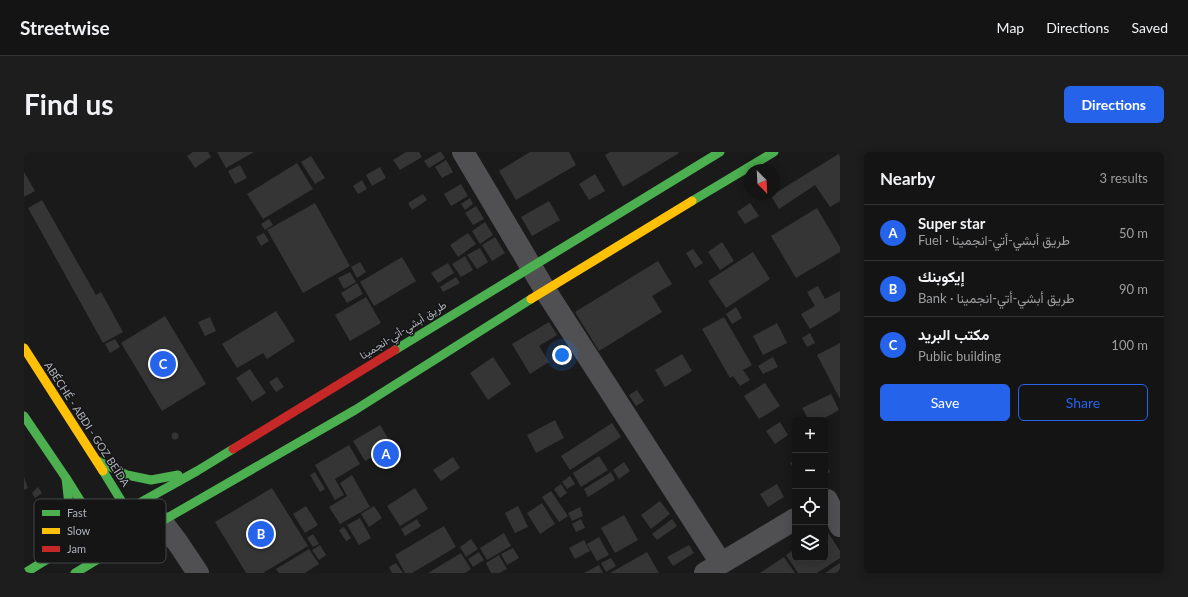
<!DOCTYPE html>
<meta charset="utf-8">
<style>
body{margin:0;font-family:Lato,Vazirmatn,sans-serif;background:#1d1d1d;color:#f1f3f6}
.controls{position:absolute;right:12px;bottom:12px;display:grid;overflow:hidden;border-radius:6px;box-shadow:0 2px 10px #0003}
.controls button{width:36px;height:36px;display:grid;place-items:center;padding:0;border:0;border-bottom:1px solid #333334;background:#141414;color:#f1f3f6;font:20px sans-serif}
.compass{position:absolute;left:720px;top:12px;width:36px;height:36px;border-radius:50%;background:#141414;box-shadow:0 2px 10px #0003;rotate:156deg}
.you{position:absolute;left:538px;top:203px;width:14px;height:14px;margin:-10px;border:3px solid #fff;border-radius:50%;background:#1a73e8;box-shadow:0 0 0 6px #1a73e833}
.badge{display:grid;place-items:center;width:26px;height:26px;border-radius:50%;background:#2563eb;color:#fff;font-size:13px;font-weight:700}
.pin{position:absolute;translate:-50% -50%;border:2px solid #fff;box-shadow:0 1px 4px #0006}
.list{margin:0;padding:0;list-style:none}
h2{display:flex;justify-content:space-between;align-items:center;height:52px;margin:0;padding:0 16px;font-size:17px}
h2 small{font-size:13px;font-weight:400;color:#9d9ea0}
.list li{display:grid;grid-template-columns:26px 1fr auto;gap:12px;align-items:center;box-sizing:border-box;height:56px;padding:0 16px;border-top:1px solid #333334}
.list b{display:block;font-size:15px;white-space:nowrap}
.list p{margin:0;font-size:13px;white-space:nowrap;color:#9d9ea0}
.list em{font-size:13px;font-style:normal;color:#9d9ea0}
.actions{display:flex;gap:8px;padding:12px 16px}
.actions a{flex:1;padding:9px 0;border:1px solid #2563eb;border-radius:6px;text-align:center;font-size:14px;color:#2563eb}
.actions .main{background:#2563eb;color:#fff}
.icon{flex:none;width:22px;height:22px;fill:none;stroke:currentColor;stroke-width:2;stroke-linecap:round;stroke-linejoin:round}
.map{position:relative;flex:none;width:816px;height:421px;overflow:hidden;border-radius:6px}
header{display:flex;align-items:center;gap:24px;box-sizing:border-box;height:56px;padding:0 20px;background:#141414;border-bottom:1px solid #333334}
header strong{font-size:19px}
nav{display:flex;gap:22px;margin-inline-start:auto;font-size:14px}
.intro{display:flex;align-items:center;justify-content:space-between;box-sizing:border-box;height:96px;padding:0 24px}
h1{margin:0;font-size:28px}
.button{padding:10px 18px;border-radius:6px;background:#2563eb;color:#fff;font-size:14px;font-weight:700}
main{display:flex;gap:24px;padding:0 24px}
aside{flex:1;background:#141414;border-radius:6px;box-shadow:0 2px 10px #0003}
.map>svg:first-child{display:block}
</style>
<header>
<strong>Streetwise</strong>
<nav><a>Map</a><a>Directions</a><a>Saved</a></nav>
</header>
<div class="intro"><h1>Find us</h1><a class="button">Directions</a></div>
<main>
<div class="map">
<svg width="816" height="421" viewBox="0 0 816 421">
<rect width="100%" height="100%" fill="#1a1a1b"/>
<g fill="#353536">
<path d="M169,0H184L187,5L171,16L163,4Z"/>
<path d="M193,0H230L202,16Z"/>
<path d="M382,0H395L398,5L376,18L369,8Z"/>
<path d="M415,0H417L421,6L405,16L400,9Z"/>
<path d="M506,0H545L552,13L492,48L475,19Z"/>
<path d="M586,0H654L655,1L599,35L581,3Z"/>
<path d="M816,1V49L806,55L791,33L755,57L747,44Z"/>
<path d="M287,4L301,26L291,32L277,10Z"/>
<path d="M422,8L429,20L418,26L411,15Z"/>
<path d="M273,11L289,37L239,67L223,42Z"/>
<path d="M216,13L223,26L211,32L204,19Z"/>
<path d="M356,15L362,26L348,34L342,23Z"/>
<path d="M0,20L11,39L0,45Z"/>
<path d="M571,22L581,39L565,48L555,32Z"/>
<path d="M338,28L343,37L334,42L329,34Z"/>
<path d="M437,32L444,44L427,54L420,42Z"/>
<path d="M399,42L403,48L388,58L384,51Z"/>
<path d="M446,46L449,52L441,58L437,52Z"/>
<path d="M18,48L72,143L77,140L99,180L79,191L4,56Z"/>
<path d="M525,49L536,68L508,84L497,65Z"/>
<path d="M291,51L326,114L279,141L243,78Z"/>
<path d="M726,51L735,64L721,72L713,60Z"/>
<path d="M452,54L460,67L449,73L441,61Z"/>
<path d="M793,56L816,95V100L772,126L747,84Z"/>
<path d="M245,67L249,73L241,78L237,72Z"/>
<path d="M461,70L469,83L456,92L448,79Z"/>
<path d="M240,81L245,89L237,94L232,85Z"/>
<path d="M444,81L452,92L434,105L426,93Z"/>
<path d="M471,85L481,101L468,109L458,93Z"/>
<path d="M698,90L710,109L696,118L684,100Z"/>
<path d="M456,96L464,110L453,117L443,103Z"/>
<path d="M669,97L679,111L671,116L662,101Z"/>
<path d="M729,100L746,127L702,156L684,129Z"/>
<path d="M441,104L449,118L437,125L428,112Z"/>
<path d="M378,105L392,129L350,154L336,130Z"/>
<path d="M634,109L648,132L628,144L638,160L575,199L551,160Z"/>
<path d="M336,110L342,120L333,126L327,115Z"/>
<path d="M424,111L430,121L414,131L407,121Z"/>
<path d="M326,120L332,130L320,137L314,126Z"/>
<path d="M432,125L436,131L419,140L416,135Z"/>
<path d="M333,131L339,142L323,151L317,141Z"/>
<path d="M794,134L801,147L816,139V159L786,177L777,162L791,154L783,140Z"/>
<path d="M342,145L357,171L326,189L311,163Z"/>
<path d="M712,155L718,166L708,172L702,162Z"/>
<path d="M252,159L271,189L243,207L239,201L213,216L198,192Z"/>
<path d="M141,164L182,232L138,259L97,191Z"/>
<path d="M186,165L192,179L181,184L174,170Z"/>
<path d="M700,165L728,213L719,218L726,228L716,234L709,224L706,226L678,177Z"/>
<path d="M525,170L533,183L515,194L525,210L506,222L488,192Z"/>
<path d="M753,171L763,191L739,203L729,184Z"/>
<path d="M786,181L791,191L783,195L778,186Z"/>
<path d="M91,187L96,195L86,201L81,192Z"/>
<path d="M816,191V247L793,203Z"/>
<path d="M658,202L668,219L641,235L631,218Z"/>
<path d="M469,205L487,232L464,248L446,221Z"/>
<path d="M749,205L754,215L739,222L734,214Z"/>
<path d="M226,217L242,241L228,250L212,226Z"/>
<path d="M253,225L260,235L252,240L245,230Z"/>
<path d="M741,231L756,254L735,267L720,244Z"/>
<path d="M613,238L620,249L612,254L605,243Z"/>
<path d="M807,242L815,258L797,268H785L778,256Z"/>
<path d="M531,268L540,286L512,301L503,283Z"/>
<path d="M756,270L764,283L751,292L742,279Z"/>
<path d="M588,271L597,285L546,318L537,304Z"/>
<path d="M356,273L368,293L341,309L329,289Z"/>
<circle cx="151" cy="284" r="3.5"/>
<path d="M325,293L336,312L311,327L320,343L311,348L291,313Z"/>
<path d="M575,304L584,318L557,335L549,321Z"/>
<path d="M429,305L436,316L417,329L409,318Z"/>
<path d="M771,308V318L766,311Z"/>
<path d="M600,310L606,319L595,327L589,318Z"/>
<path d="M801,312L806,320L801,323Z"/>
<path d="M291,320L301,337L296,340L286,323Z"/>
<path d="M587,320L591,328L564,345L560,337Z"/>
<path d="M328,323L346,355L316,372L305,355L323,344L316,331Z"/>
<path d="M546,324L551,332L543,337L538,330Z"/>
<path d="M0,325L4,336L0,338Z"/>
<path d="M537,332L543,341L536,346L530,337Z"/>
<path d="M753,332L760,345L744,355L736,342Z"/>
<path d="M14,335L18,341L11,346L8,341Z"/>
<path d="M248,336L284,394L239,421H222L191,370Z"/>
<path d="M391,336L404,357L376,374L363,354Z"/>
<path d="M527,339L544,364L535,370L518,345Z"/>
<path d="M636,349L646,362L627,377L617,363Z"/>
<path d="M518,351L531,372L516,382L503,361Z"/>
<path d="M282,354L294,373L281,381L269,362Z"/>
<path d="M350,354L358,366L345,375L337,362Z"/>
<path d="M494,354L504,375L491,381L481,361Z"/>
<path d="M556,355L559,364L548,369L544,361Z"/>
<path d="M600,363L614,388L591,401L577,376Z"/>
<path d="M336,366L347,386L335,393L323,373Z"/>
<path d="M393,367L397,374L381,384L377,377Z"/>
<path d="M557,367L561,376L552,380L548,372Z"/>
<path d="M648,367L653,374L633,388L628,382Z"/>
<path d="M420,374L432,395L388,421H381L371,403Z"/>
<path d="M320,375L327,386L322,389L315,378Z"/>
<path d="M801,376L816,399V406L793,421H774L762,403L771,397V406H801Z"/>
<path d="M480,381L487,394L463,408L456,396Z"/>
<path d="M289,382L295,392L289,395L283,386Z"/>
<path d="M575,385L585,403L573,409L563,392Z"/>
<path d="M447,387L454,397L442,405L436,395Z"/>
<path d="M560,388L566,399L551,407L545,396Z"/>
<path d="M296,393L302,403L295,408L288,398Z"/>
<path d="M665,393L670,401L649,414L643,405Z"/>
<path d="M489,396L495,406L483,413L477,402Z"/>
<path d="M285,397L295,412L281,421H255L252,417Z"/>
<path d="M455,400L460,408L449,415L444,407Z"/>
<path d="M623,400L635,421H586Z"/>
<path d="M437,401L447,417L441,421H404Z"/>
<path d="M475,403L483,417L475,421H467L462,411Z"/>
<path d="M760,405L771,421H736Z"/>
<path d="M587,406L592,414L582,420L577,411Z"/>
<path d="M372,411L379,421H368L365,415Z"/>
<path d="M816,411V421H801Z"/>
<path d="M575,413L579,421H560Z"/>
</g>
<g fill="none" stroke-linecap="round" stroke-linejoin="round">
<g stroke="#505053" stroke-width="22">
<path d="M439,0L521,138L697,411"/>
<path d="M803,348L816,374"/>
<path d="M138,370L154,391L174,421"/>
<path d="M681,421L771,367"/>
</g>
<g stroke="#4caf50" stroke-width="9">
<path d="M668,49L750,0"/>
<path d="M371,198L696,0"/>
<path d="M0,264L42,326L88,399"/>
<path d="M72,308L103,323L127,328L154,323"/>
<path d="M79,319L103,358L119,380"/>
<path d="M26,403L42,378L46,362L42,326"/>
<path d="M1,421L103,358L173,319L209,297"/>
<path d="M51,421L119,380L331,258L507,147"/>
</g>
<g stroke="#ffc107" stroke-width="9">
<path d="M507,147L668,49"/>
<path d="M0,196L79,319"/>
</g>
<path stroke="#c62828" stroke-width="9" d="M209,297L371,198"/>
</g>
<g text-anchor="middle" stroke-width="3" stroke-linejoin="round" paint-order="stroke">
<g font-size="11" fill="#aeb2ba" stroke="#151516">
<text transform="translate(379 178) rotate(-32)" y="4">طريق أبشي-أتي-انجمينا</text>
<text transform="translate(63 272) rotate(57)" y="4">ABÉCHÉ - ABDI - GOZ BEÏDA</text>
</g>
</g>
<rect x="10" y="347" width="132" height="64" rx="6" fill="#151516" stroke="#434447" stroke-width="1"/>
<rect x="18" y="358" width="18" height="6" fill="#4caf50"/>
<rect x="18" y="376" width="18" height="6" fill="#ffc107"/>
<rect x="18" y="394" width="18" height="6" fill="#c62828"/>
<g font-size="11" fill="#aeb2ba">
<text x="43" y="365">Fast</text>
<text x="43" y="383">Slow</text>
<text x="43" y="401">Jam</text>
</g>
</svg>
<div class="controls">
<button>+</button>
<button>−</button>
<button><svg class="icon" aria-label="locate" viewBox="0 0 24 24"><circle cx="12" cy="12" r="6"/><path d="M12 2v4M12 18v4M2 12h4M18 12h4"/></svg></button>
<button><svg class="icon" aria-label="layers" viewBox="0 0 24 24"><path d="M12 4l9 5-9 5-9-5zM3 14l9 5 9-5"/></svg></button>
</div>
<svg class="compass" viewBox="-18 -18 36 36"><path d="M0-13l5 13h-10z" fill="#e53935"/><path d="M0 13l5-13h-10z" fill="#9d9ea0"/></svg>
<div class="you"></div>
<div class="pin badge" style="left:362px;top:302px">A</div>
<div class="pin badge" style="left:237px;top:382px">B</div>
<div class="pin badge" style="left:139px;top:212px">C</div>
</div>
<aside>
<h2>Nearby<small>3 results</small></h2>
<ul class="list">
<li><span class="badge">A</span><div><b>Super star</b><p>Fuel · طريق أبشي-أتي-انجمينا</p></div><em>50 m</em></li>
<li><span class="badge">B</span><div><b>إيكوبنك</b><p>Bank · طريق أبشي-أتي-انجمينا</p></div><em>90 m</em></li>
<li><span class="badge">C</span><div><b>مكتب البريد</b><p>Public building</p></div><em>100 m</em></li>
</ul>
<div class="actions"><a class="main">Save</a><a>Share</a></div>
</aside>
</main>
